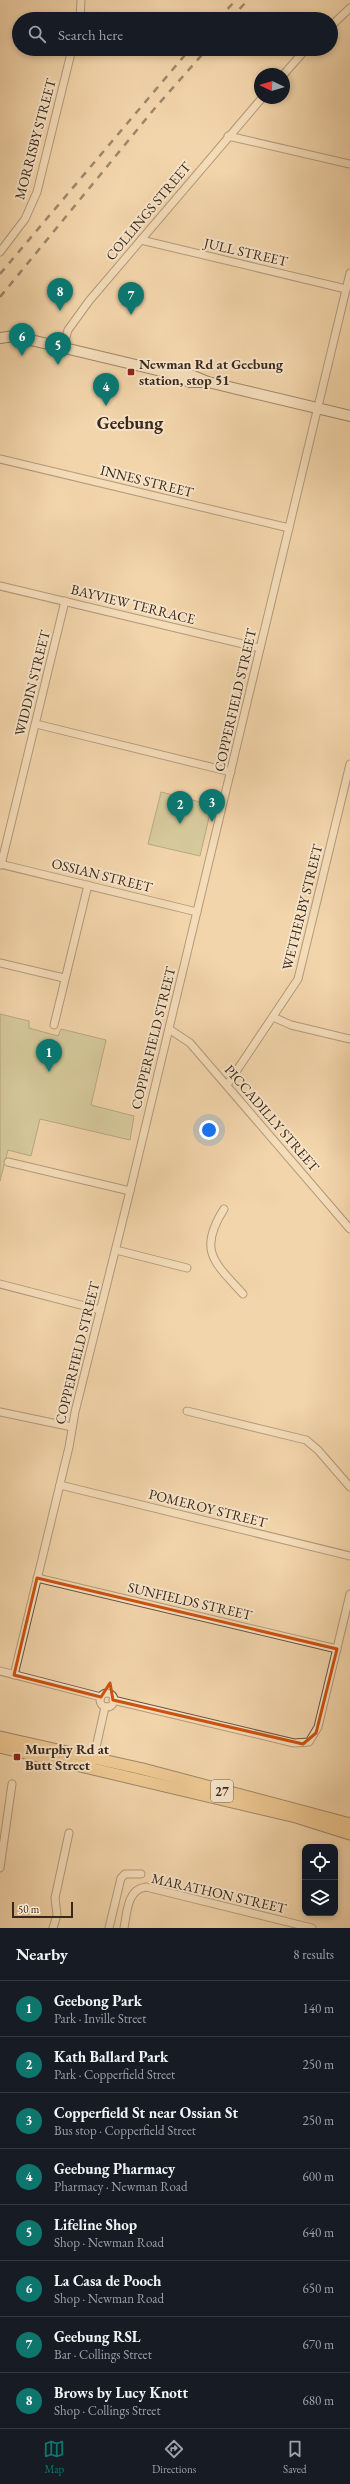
<!DOCTYPE html>
<meta charset="utf-8">
<style>
body{margin:0;font-family:"EB Garamond",serif;background:#242831;color:#f1f3f6}
.controls{position:absolute;right:12px;bottom:12px;display:grid;overflow:hidden;border-radius:8px;box-shadow:0 2px 6px #0003}
.controls button{width:36px;height:36px;display:grid;place-items:center;padding:0;border:0;border-bottom:1px solid #363941;background:#171b24;color:#f1f3f6;font:20px sans-serif}
.compass{position:absolute;left:254px;top:68px;width:36px;height:36px;border-radius:50%;background:#171b24;box-shadow:0 2px 6px #0003;rotate:274deg}
.scale{position:absolute;left:12px;bottom:10px;width:61px;box-sizing:border-box;padding-left:4px;border:2px solid #38281c;border-top:0;font-size:11px;line-height:14px;white-space:nowrap;color:#38281c;-webkit-text-stroke:3px #f7e4c9;paint-order:stroke}
.you{position:absolute;left:209px;top:1130px;width:14px;height:14px;margin:-10px;border:3px solid #fff;border-radius:50%;background:#1a73e8;box-shadow:0 0 0 6px #1a73e833}
.badge{display:grid;place-items:center;width:26px;height:26px;border-radius:50%;background:#0f766e;color:#fff;font-size:13px;font-weight:700}
.pin{position:absolute;translate:-50% -33px;filter:drop-shadow(0 1px 2px #0008)}
.pin::after{content:'';position:absolute;top:21px;width:14px;height:12px;background:inherit;clip-path:polygon(0 0,100% 0,50% 100%)}
.list{margin:0;padding:0;list-style:none}
h2{display:flex;justify-content:space-between;align-items:center;height:52px;margin:0;padding:0 16px;font-size:17px}
h2 small{font-size:13px;font-weight:400;color:#9ea1a6}
.list li{display:grid;grid-template-columns:26px 1fr auto;gap:12px;align-items:center;box-sizing:border-box;height:56px;padding:0 16px;border-top:1px solid #363941}
.list b{display:block;font-size:15px;white-space:nowrap}
.list p{margin:0;font-size:13px;white-space:nowrap;color:#9ea1a6}
.list em{font-size:13px;font-style:normal;color:#9ea1a6}
.icon{flex:none;width:22px;height:22px;fill:none;stroke:currentColor;stroke-width:2;stroke-linecap:round;stroke-linejoin:round}
.map{position:relative;flex:none;width:350px;height:1928px;overflow:hidden}
.search{position:absolute;background:#171b24;box-shadow:0 2px 6px #0003;left:12px;right:12px;top:12px;height:44px;display:flex;align-items:center;gap:10px;box-sizing:border-box;padding:0 14px;border-radius:22px;color:#9ea1a6;font-size:15px}
.sheet{height:500px;background:#171b24}
nav{display:flex;justify-content:space-around;align-items:center;box-sizing:border-box;height:56px;border-top:1px solid #363941;background:#171b24;font-size:11px;color:#9ea1a6}
nav a{display:grid;justify-items:center;gap:2px}
nav .on{color:#0f766e}
.map>svg:first-child{display:block}
</style>
<div class="map">
<svg width="350" height="1928" viewBox="0 0 350 1928">
<rect width="100%" height="100%" fill="#f3d5ac"/>
<filter id="stains"><feTurbulence type="fractalNoise" baseFrequency=".005" numOctaves="4"/><feColorMatrix values="0 0 0 0 .2 0 0 0 0 .09 0 0 0 0 .02 0 0 0 .5 -.17"/></filter>
<radialGradient id="worn" r=".72"><stop offset=".6" stop-color="#630" stop-opacity="0"/><stop offset="1" stop-color="#630" stop-opacity=".3"/></radialGradient>
<g fill="#b6be8d" stroke="#777354">
<path d="M161,792L212,805L200,856L148,844Z"/>
<path d="M0,1014L29,1021V1028L58,1036L61,1029L106,1040L91,1105L134,1116L130,1140L40,1119L31,1156L8,1150L0,1181Z"/>
</g>
<g fill="none" stroke-linecap="round" stroke-linejoin="round">
<g stroke="#675340" stroke-width="9">
<g id="minor">
<path d="M80,19L81,0"/>
<path d="M331,26L350,8"/>
<path d="M284,74L306,49"/>
<path d="M228,136L350,164"/>
<path d="M141,240L346,289"/>
<path d="M0,252L25,219L37,192L72,49"/>
<path d="M63,348L68,330L89,301L262,98"/>
<path d="M0,459L289,528"/>
<path d="M0,586L260,648"/>
<path d="M36,724L231,772"/>
<path d="M0,864L197,912"/>
<path d="M1,865L65,601"/>
<path d="M0,963L64,978"/>
<path d="M273,1017L291,1025L350,1039"/>
<path d="M54,1025L88,885"/>
<path d="M169,1029L190,1043L350,1229"/>
<path d="M227,1085L298,979L350,764"/>
<path d="M8,1162L130,1191"/>
<path d="M224,1209C197,1251 215,1263 243,1294"/>
<path d="M116,1250L187,1268"/>
<path d="M0,1284L100,1310"/>
<path d="M187,1411L306,1440L318,1450L350,1487"/>
<path d="M0,1412L72,1427"/>
<path d="M60,1485L350,1556"/>
<path d="M37,1578L337,1649"/>
<path d="M0,1671L101,1697"/>
<path d="M14,1675L69,1447L75,1412L130,1191L350,273"/>
<circle cx="107" cy="1700" r="7"/>
<path d="M113,1700L294,1743L309,1742L318,1727L350,1594"/>
<path d="M93,1761L105,1707"/>
<path d="M0,1868L12,1784"/>
<path d="M53,1928L57,1915L55,1898L69,1833"/>
<path d="M109,1928L121,1878L125,1874H141"/>
<path d="M124,1928C127,1913 127,1889 146,1887L312,1928"/>
</g>
</g>
<g stroke="#38281c" stroke-width="12">
<g id="secondary">
<path d="M0,338L14,336L174,374L191,375L208,382"/>
<path d="M175,375L190,382H208L350,416"/>
</g>
</g>
<g stroke="#38281c" stroke-width="13">
<g id="primary">
<path d="M0,1737L143,1769L350,1824"/>
<path d="M0,1747L296,1817L350,1834"/>
</g>
</g>
<use href="#minor" stroke="#f7e4c9" stroke-width="7"/>
<use href="#secondary" stroke="#f7e4c9" stroke-width="10"/>
<use href="#primary" stroke="#eaba76" stroke-width="11"/>
<g stroke="#38281c" stroke-width="2.5" stroke-dasharray="7 7" stroke-linecap="butt">
<path d="M218,19L236,0"/>
<path d="M230,19L248,0"/>
<path d="M0,274L190,49"/>
<path d="M0,297L155,108L207,49"/>
</g>
</g>
<path d="M0 0H350V1928H0ZM37,1578L337,1649L316,1733L303,1744L113,1700L110,1683L101,1697L14,1675Z" fill="#f3d5ac" fill-opacity=".55" fill-rule="evenodd"/>
<path fill="none" stroke="#ce520e" stroke-width="3" stroke-linejoin="round" d="M37,1578L337,1649L316,1733L303,1744L113,1700L110,1683L101,1697L14,1675Z"/>
<g fill="#8f2418" stroke="#f7e4c9" stroke-width="1.5">
<rect x="127" y="368" width="8" height="8" rx="2"/>
<rect x="13" y="1753" width="8" height="8" rx="2"/>
</g>
<g text-anchor="middle" stroke-width="4" stroke-linejoin="round" paint-order="stroke">
<rect fill="#f7e4c9" stroke="#716050" stroke-width="1" x="211" y="1780" width="22" height="22" rx="3"/>
<g font-size="13" font-weight="bold" fill="#38281c">
<text x="222" y="1796">27</text>
</g>
<g font-size="14" fill="#38281c" stroke="#f7e4c9">
<text transform="translate(35 139) rotate(-75)" y="5">MORRISBY STREET</text>
<text transform="translate(148 211) rotate(-50)" y="5">COLLINGS STREET</text>
<text transform="translate(246 252) rotate(13)" y="5">JULL STREET</text>
<text transform="translate(147 481) rotate(14)" y="5">INNES STREET</text>
<text transform="translate(133 604) rotate(14)" y="5">BAYVIEW TERRACE</text>
<text transform="translate(32 683) rotate(-76)" y="5">WIDDIN STREET</text>
<text transform="translate(235 700) rotate(-77)" y="5">COPPERFIELD STREET</text>
<text transform="translate(102 875) rotate(14)" y="5">OSSIAN STREET</text>
<text transform="translate(302 907) rotate(-76)" y="5">WETHERBY STREET</text>
<text transform="translate(153 1038) rotate(-76)" y="5">COPPERFIELD STREET</text>
<text transform="translate(272 1118) rotate(49)" y="5">PICCADILLY STREET</text>
<text transform="translate(77 1353) rotate(-76)" y="5">COPPERFIELD STREET</text>
<text transform="translate(208 1508) rotate(14)" y="5">POMEROY STREET</text>
<text transform="translate(190 1601) rotate(13)" y="5">SUNFIELDS STREET</text>
<text transform="translate(219 1893) rotate(13)" y="5">MARATHON STREET</text>
</g>
<g font-size="14" font-weight="bold" fill="#38281c" stroke="#f7e4c9" text-anchor="start">
<text x="139" y="369">Newman Rd at Geebung<tspan x="139" dy="16">station, stop 51</tspan></text>
<text x="25" y="1754">Murphy Rd at<tspan x="25" dy="16">Butt Street</tspan></text>
</g>
<g font-size="18" font-weight="bold" fill="#38281c" stroke="#f7e4c9">
<text x="130" y="429">Geebung</text>
</g>
</g>
<rect width="100%" height="100%" filter="url(#stains)"/>
<rect width="100%" height="100%" fill="url(#worn)"/>
</svg>
<div class="controls">
<button><svg class="icon" aria-label="locate" viewBox="0 0 24 24"><circle cx="12" cy="12" r="6"/><path d="M12 2v4M12 18v4M2 12h4M18 12h4"/></svg></button>
<button><svg class="icon" aria-label="layers" viewBox="0 0 24 24"><path d="M12 4l9 5-9 5-9-5zM3 14l9 5 9-5"/></svg></button>
</div>
<svg class="compass" viewBox="-18 -18 36 36"><path d="M0-13l5 13h-10z" fill="#e53935"/><path d="M0 13l5-13h-10z" fill="#9ea1a6"/></svg>
<div class="scale">50 m</div>
<div class="you"></div>
<div class="pin badge" style="left:49px;top:1072px">1</div>
<div class="pin badge" style="left:180px;top:824px">2</div>
<div class="pin badge" style="left:212px;top:822px">3</div>
<div class="pin badge" style="left:106px;top:406px">4</div>
<div class="pin badge" style="left:58px;top:365px">5</div>
<div class="pin badge" style="left:22px;top:356px">6</div>
<div class="pin badge" style="left:131px;top:315px">7</div>
<div class="pin badge" style="left:60px;top:311px">8</div>
<div class="search"><svg class="icon" aria-label="search" viewBox="0 0 24 24"><circle cx="10" cy="10" r="6"/><path d="M15 15l6 6"/></svg>Search here</div>
</div>
<section class="sheet">
<h2>Nearby<small>8 results</small></h2>
<ul class="list">
<li><span class="badge">1</span><div><b>Geebong Park</b><p>Park · Inville Street</p></div><em>140 m</em></li>
<li><span class="badge">2</span><div><b>Kath Ballard Park</b><p>Park · Copperfield Street</p></div><em>250 m</em></li>
<li><span class="badge">3</span><div><b>Copperfield St near Ossian St</b><p>Bus stop · Copperfield Street</p></div><em>250 m</em></li>
<li><span class="badge">4</span><div><b>Geebung Pharmacy</b><p>Pharmacy · Newman Road</p></div><em>600 m</em></li>
<li><span class="badge">5</span><div><b>Lifeline Shop</b><p>Shop · Newman Road</p></div><em>640 m</em></li>
<li><span class="badge">6</span><div><b>La Casa de Pooch</b><p>Shop · Newman Road</p></div><em>650 m</em></li>
<li><span class="badge">7</span><div><b>Geebung RSL</b><p>Bar · Collings Street</p></div><em>670 m</em></li>
<li><span class="badge">8</span><div><b>Brows by Lucy Knott</b><p>Shop · Collings Street</p></div><em>680 m</em></li>
</ul>
</section>
<nav>
<a class="on"><svg class="icon" aria-label="map" viewBox="0 0 24 24"><path d="M3 6l6-2 6 2 6-2v14l-6 2-6-2-6 2zM9 4v14M15 6v14"/></svg>Map</a>
<a><svg class="icon" aria-label="directions" viewBox="0 0 24 24"><path d="M12 3l9 9-9 9-9-9zM9 14v-3h6M13 9l2 2-2 2"/></svg>Directions</a>
<a><svg class="icon" aria-label="saved" viewBox="0 0 24 24"><path d="M7 4h10v16l-5-4-5 4z"/></svg>Saved</a>
</nav>
